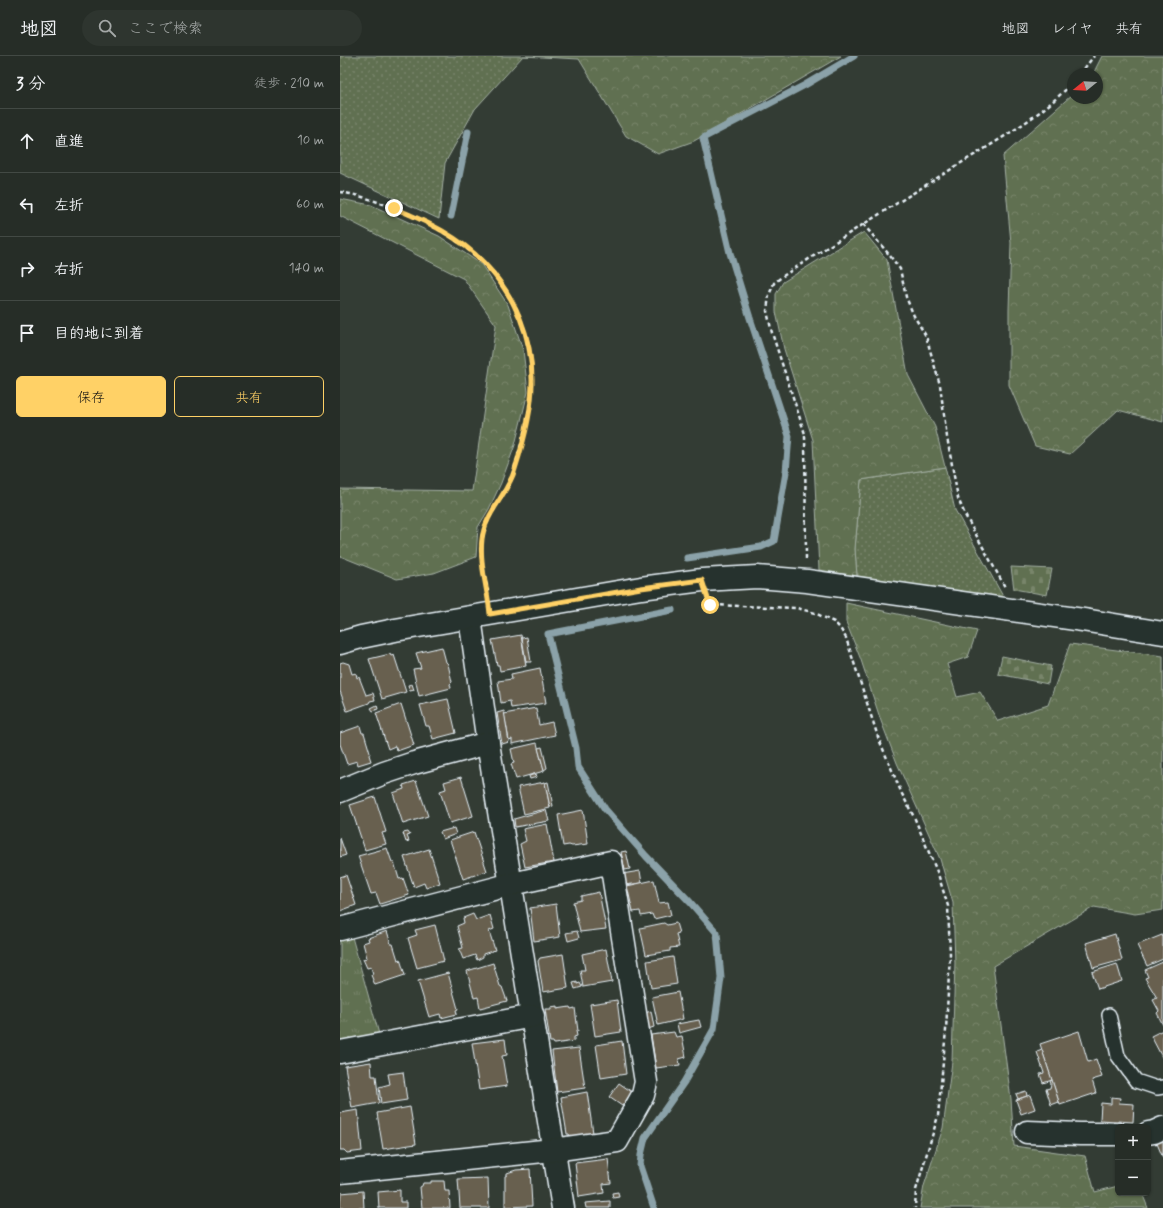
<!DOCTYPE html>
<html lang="ja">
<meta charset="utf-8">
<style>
body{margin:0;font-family:Mynerve,"Klee One",sans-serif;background:#2e352f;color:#f1f3f6}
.controls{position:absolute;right:12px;bottom:12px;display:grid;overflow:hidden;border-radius:6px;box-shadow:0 1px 3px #0004}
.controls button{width:36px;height:36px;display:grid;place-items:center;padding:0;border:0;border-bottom:1px solid #424944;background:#262d27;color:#f1f3f6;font:20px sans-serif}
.compass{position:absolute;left:727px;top:12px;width:36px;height:36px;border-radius:50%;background:#262d27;box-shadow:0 1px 3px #0004;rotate:252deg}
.stop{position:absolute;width:12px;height:12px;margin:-9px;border:3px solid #ffd166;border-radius:50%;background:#fff}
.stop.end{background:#ffd166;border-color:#fff;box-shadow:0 1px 4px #0008}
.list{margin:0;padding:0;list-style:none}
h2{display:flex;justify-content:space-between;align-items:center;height:52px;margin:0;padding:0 16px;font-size:17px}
h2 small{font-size:13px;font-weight:400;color:#a4a8a7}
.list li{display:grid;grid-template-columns:26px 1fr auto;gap:12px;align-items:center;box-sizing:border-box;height:64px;padding:0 16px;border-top:1px solid #424944}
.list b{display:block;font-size:15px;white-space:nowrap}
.list em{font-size:13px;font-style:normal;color:#a4a8a7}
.actions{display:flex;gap:8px;padding:12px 16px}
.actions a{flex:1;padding:9px 0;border:1px solid #ffd166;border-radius:6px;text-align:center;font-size:14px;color:#ffd166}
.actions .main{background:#ffd166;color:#111}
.icon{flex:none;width:22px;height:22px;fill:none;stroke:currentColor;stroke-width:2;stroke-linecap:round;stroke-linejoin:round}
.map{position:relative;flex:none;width:823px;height:1152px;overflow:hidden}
header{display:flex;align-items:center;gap:24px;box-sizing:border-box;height:56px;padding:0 20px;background:#262d27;border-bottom:1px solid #424944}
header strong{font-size:19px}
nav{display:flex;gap:22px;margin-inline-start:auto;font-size:14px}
.search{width:280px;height:36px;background:#2e352f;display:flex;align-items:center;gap:10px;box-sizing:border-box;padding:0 14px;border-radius:22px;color:#a4a8a7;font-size:15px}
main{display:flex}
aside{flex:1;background:#262d27}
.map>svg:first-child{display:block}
</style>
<header>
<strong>地図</strong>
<div class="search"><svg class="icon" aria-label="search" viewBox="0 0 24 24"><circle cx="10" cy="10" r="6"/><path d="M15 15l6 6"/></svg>ここで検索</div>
<nav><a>地図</a><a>レイヤ</a><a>共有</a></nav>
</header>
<main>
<aside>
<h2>3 分<small>徒歩 · 210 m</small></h2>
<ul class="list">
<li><svg class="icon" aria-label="ahead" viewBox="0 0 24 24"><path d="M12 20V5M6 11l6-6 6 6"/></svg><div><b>直進</b></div><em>10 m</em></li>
<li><svg class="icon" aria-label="left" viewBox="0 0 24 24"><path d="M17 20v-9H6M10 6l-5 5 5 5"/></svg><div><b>左折</b></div><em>60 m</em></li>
<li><svg class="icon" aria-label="right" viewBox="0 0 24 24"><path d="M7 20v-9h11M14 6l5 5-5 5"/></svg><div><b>右折</b></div><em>140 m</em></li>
<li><svg class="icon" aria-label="arrive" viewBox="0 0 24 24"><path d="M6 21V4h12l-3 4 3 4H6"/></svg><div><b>目的地に到着</b></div></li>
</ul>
<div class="actions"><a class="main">保存</a><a>共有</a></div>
</aside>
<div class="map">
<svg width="823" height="1152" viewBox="0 0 823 1152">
<defs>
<pattern id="grass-dots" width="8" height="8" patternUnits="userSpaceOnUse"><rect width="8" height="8" fill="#617051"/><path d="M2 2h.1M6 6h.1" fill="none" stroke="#78856b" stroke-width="1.8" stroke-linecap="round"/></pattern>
<pattern id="forest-crowns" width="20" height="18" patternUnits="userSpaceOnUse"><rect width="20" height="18" fill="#617051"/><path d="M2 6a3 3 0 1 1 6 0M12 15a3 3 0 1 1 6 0" fill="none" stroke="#78856b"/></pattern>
<pattern id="cemetery-stones" width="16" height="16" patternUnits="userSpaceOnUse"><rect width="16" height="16" fill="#617051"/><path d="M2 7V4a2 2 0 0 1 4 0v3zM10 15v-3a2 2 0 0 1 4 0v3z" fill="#78856b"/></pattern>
<pattern id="park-tufts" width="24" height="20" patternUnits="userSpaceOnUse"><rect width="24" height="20" fill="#617051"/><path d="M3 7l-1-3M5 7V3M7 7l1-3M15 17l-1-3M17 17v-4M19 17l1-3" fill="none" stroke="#78856b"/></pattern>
</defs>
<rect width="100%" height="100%" fill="#333c34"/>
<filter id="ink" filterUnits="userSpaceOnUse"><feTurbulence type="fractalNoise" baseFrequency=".025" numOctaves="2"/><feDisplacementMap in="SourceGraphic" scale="8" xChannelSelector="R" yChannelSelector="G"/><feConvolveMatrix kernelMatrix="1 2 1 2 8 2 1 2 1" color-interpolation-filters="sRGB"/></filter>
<g filter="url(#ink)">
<g fill="url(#grass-dots)" stroke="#a4b0a4">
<path d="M0,0H183L135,53L105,107L99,163L0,117Z"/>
<path d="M605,411L615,454L665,544L517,520L515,493L521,424Z"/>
</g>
<g fill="url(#forest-crowns)" stroke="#a4b0a4">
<path d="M183,0H501L354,85L318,98L286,80L239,3Z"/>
<path d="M762,0H823V366L778,354L730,398L695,390L669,329V254L671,187L663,100L733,38V42H757V18H753Z"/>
<path d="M0,143L31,149L99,180L141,208L168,249L183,294L188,336L175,389L161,427L149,453L138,471L136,501L94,517L57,523L0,500V433L132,435L156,269L124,223L0,160Z"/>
<path d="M524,176L547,204L568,319L595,371L605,411L521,424L515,493L517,520L479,514L473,384L444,293L436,256V238L443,226Z"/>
<path d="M506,547L637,575L628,601L607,608L617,641L640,636L658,665L708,649L730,588L823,600V854L795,858L754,851L653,910L671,1043L674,1090L745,1100L755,1136L778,1130V1137H802L808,1152H580L584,1130L603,1072L612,1006L615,907L613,847L600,803L557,707L541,665L521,604L506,566Z"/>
</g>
<g fill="url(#cemetery-stones)" stroke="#a4b0a4">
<path d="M671,511L712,513L707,539L674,533Z"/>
<path d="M662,600L711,610L708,628L658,618Z"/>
</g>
<path fill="url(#park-tufts)" stroke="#a4b0a4" d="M12,881L39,978L0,986V884Z"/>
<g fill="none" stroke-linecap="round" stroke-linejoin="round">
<g stroke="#8ba2a9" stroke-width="7">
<path d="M111,160L128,76"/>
<path d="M347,502L421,491L434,485L446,416L449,380L410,262L390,197L363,82L465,29L514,0"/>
<path d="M314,1152L300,1110L301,1099L305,1082L344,1026L374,973L381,922L377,877L350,846L306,800L265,753L238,711L236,692L208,578L332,554"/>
</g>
</g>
<g fill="#676150" stroke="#e8f1f8">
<path d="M181,579L186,610L160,615L159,609H157L152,584Z"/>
<path d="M187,581L191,606H186L182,582Z"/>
<path d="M102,591L106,606L108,608L112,626L110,628L111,632L79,640L73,613L81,612L76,597Z"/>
<path d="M50,598L51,600L54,599L66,636L42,643L29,603Z"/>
<path d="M3,606L9,608L12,618L16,617L17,622L19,621L26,639L33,637L35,644L30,645L29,647L7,655L0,635V607Z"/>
<path d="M200,612L206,647L171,652L170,645L161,647L158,625L172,623L171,618Z"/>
<path d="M72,628L74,634L70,635L68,629Z"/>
<path d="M108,643L116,677L93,683L89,670H86L80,649Z"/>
<path d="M61,648L74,689L57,695L55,690L48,693L36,657Z"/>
<path d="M37,649L38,653L33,655L31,652Z"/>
<path d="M196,652L199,669L212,666L215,679L172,688V683L169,684L164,658Z"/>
<path d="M164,655L169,686L162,688L157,657Z"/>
<path d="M20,670L22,677H24L30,697L29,699L31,705L18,709L17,705L7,708L0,688V677Z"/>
<path d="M197,687L204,715L176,723L171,708L174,707L171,693Z"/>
<path d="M202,691L207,712L204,714L198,692Z"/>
<path d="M196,718L197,721L190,723L189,720Z"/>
<path d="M121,721L133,760L110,767L100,735L106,733L104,726Z"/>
<path d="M76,725L88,760L63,768L53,737L64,733L63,729Z"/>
<path d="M205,726L210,752L184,758L178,731Z"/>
<path d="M208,726L213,750L210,751L205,727Z"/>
<path d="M35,741L46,776L42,777L46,788L25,794L10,749Z"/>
<path d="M206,754L209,765L175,771L174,763Z"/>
<path d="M243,754L248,788L232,790L229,789L223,790L218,759Z"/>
<path d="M207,768L214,806L185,811L180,788L186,785L183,773Z"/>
<path d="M114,772L116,778L103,783L100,776Z"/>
<path d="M68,776L70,779L67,780L69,785L66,786L63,777Z"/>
<path d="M134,776L147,815L123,823L110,784Z"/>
<path d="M0,782L6,799L0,801Z"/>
<path d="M47,792L52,806H54L59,823L63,822L69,839L40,848L36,837L31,838L18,800Z"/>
<path d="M89,793L100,827L86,832L84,827L74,831L64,801Z"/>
<path d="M286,795L290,813L285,814L281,796Z"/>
<path d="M300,815L302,827L284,829L282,818Z"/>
<path d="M6,819L16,849L0,855V821Z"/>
<path d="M314,824L319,847L328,846L331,859L314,863L312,858L301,860L300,855L293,856L287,830Z"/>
<path d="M259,836L266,873L240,876L233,846L241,844V840Z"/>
<path d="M216,848L220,881L194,885L190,852Z"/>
<path d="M133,858L136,864L150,859L154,873L149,875L155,894L143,898V901L137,904L135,899L123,903L119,893L123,892L117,870L124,867L123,862Z"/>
<path d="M324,867L327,869L336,867L339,877L336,878L339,891L330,892V895L306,899L300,872Z"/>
<path d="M95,869L104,905L77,912L68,882L77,879L75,874Z"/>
<path d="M47,875L51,888H53L58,904L60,903L65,919L35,929L31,919L33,918L31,911L27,912L23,903L27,902L23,887L29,885L28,882Z"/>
<path d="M237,875L239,882L228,885L226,877Z"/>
<path d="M775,878L782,904L753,912L746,887Z"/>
<path d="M822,879L823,881V903L807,910L797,889Z"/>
<path d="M266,893L272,926L243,931L240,914H245L242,898Z"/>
<path d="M223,898L228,932L203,936L198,905L200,902Z"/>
<path d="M333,901L337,928L311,932L307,905Z"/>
<path d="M823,906V969L817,957L819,955L813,944L817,942L805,922L808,921L805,914Z"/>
<path d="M153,907L160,930L162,931L167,945L140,952L138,941L134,942L127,915Z"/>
<path d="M777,908L782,925L758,933L752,916Z"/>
<path d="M108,917L118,953L116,954L117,958L101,962L100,958L89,961L78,925Z"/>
<path d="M237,926V928L240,927L242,931L235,933L233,927Z"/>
<path d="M338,936L343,963L318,969L312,941Z"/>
<path d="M277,944L281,976L255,980L250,948Z"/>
<path d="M217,950V953L230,951L231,953L235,952L238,975H236L237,980L234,981V985L214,988L213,986H210L205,953H211V951Z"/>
<path d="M311,955L314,971L308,973L305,957Z"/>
<path d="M359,964L361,971L339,977L337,968Z"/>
<path d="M823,974V1003L811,980Z"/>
<path d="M739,975L748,1006L756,1003L762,1021L752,1024L756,1037L720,1049L700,988Z"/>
<path d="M334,976L336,981L342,980L346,1001L339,1003L340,1009L316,1012L311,979Z"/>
<path d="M165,983L167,999L162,1000L167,1030L139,1034L132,987Z"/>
<path d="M282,985L286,1018L261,1022L256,989Z"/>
<path d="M239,992L245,1032L217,1036L212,995Z"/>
<path d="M702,994L712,1024L703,1027L700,1018L704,1017L697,996Z"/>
<path d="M31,1006L32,1020H36L39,1047L12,1052L5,1010Z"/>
<path d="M63,1016L67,1044L41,1048L39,1031L50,1028L48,1018Z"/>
<path d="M712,1024L719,1046L711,1049L706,1033L710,1032L711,1028L710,1025Z"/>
<path d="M279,1027L292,1036L282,1050L269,1041Z"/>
<path d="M686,1035L687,1040L678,1043L676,1038Z"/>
<path d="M247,1036L253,1077L230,1080L229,1078H227L221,1041Z"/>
<path d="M690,1039L695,1053L681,1058L676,1044Z"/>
<path d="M771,1041L780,1042L779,1047L794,1048L793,1066L760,1064L761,1047L771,1048Z"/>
<path d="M70,1051L76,1088L43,1093L37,1057Z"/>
<path d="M18,1054L22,1095L7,1097L4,1094H0V1057Z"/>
<path d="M823,1083V1102L816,1085Z"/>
<path d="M268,1103L271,1127L263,1128L264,1137L239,1141L235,1107Z"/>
<path d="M190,1113L192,1150L165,1151V1120L167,1119V1117L176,1114Z"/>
<path d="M148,1122L149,1152H120L118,1123Z"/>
<path d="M91,1125H104L105,1135H109L110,1152H82L80,1131L82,1130L83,1127H91Z"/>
<path d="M60,1134V1146H66V1152H39L38,1136Z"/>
<path d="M23,1135L24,1152H0L1,1137Z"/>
<path d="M278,1136L279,1141L273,1142L272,1137Z"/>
<path d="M270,1145V1152H246L245,1147Z"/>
</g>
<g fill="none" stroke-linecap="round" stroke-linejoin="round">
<g stroke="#e8f1f8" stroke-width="16">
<path id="service" d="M769,959L778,1000L796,1025L817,1032L823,1031"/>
</g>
<g stroke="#e8f1f8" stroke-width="25">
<g id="minor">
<path d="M130,562L148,687L223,1152"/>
<path d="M0,587L21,581L55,574L301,532L362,524L417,521L467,525L743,564L823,577"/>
<path d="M0,735L44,717L74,707L148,687"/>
<path d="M0,873L172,828L271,806L306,1026L303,1039L277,1085L213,1094L0,1116"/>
<path d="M0,996L193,960"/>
<path d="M687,1076L740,1078H778"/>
<path d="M808,1077L814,1076L823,1072"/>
</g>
</g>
<g stroke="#e8f1f8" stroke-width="2.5" stroke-dasharray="4 3" stroke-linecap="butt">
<path d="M740,18L754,0"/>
<path d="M0,136C21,139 41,147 61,155C130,183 182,229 191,307C195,337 187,368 179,396C176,408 173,420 167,431C158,448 146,462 142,482C139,500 144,518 148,536"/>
<path d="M523,168L547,196L560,213L566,241L574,260L586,280L600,329L607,381L618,442L625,459L665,531"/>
<path d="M466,503L465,378L432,277L427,255L429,239L434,227L443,220C499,183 556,148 613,112C653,87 701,61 733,26"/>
<path d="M369,546L370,549L457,552L475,557L494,566L500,572L506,582L538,681L562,738L575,763L598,818L608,850L610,898L606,974L598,1060L576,1134L575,1152"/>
</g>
<use href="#service" stroke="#26332d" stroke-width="13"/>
<use href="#minor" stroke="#26332d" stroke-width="22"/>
</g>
</g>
<g fill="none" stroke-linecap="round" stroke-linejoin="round" filter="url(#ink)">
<path stroke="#ffd166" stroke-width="5" d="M54,152C86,165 120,181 144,207C175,239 193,282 192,327C192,352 183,388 175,413C168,438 145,457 142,483C139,508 148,534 150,558L301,532L362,524L370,549"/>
</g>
</svg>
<div class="controls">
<button>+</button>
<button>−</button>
</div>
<svg class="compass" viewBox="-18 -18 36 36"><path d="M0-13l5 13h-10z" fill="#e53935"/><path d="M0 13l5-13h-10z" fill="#a4a8a7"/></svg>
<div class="stop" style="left:370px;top:549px"></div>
<div class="stop end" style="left:54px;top:152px"></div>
</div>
</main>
